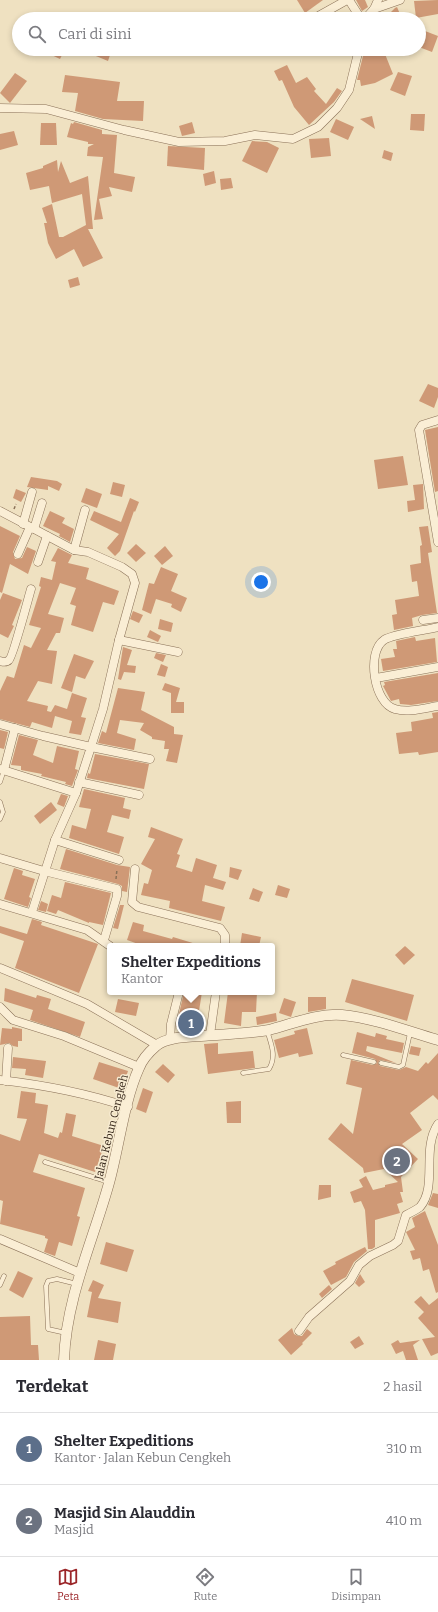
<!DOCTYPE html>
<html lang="id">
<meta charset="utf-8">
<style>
body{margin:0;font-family:Bitter,serif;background:#f7f7f7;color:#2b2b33}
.you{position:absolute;left:261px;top:582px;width:14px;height:14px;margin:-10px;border:3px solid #fff;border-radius:50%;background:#1a73e8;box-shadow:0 0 0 6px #1a73e833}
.badge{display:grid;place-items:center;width:26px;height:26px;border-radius:50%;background:#9b2629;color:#fff;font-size:13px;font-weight:700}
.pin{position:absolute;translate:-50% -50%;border:2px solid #fff;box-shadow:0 1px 4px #0006}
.popup{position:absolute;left:107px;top:943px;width:168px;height:52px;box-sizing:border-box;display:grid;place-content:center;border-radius:4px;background:#fff;filter:drop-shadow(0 1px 3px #0005);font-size:13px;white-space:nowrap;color:#7c7c81}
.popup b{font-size:15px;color:#2b2b33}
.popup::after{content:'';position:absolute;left:50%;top:100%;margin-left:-8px;border:8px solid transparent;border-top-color:#fff}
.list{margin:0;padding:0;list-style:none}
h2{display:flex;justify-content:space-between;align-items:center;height:52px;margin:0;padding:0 16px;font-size:17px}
h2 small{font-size:13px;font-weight:400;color:#7c7c81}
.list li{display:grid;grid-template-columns:26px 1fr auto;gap:12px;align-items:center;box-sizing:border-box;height:72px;padding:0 16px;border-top:1px solid #e1e1e2}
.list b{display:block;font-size:15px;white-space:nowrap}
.list p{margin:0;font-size:13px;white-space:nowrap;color:#7c7c81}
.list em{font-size:13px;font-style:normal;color:#7c7c81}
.icon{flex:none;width:22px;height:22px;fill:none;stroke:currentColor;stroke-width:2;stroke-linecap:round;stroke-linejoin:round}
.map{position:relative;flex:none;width:438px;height:1360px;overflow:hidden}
.search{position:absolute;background:#fff;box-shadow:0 2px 6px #0003;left:12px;right:12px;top:12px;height:44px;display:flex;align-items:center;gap:10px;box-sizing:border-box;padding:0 14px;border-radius:22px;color:#7c7c81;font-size:15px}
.sheet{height:196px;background:#fff}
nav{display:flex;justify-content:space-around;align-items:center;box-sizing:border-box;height:56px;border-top:1px solid #e1e1e2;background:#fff;font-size:11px;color:#7c7c81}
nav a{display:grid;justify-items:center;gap:2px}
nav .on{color:#9b2629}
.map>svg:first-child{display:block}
</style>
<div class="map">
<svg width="438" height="1360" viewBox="0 0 438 1360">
<rect width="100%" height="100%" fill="#efe1c1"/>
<g fill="#cf9976">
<path d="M297,0H323L305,13Z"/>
<path d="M356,0H365L368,7L362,11Z"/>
<path d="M438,0V14L416,18L414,1Z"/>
<path d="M397,7L402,19H384L395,8Z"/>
<path d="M425,31L438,36L432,52L419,47Z"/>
<path d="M39,49H65L60,59Z"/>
<path d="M79,49H112L108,61Z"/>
<path d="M366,49H383L393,74L375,83L361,86L360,80H357L363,56H366Z"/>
<path d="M287,65L296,83L307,77L316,89L314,91L326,104L337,88L342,91L334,102L309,125L294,107L282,80L279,81L274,71Z"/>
<path d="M398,72L412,76L405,96L390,90Z"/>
<path d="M15,73L27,81L10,103L0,93Z"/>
<path d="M65,75L120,82L117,101H144L143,121L103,119L75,111L78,93L62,92Z"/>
<path d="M411,114H425L424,131L410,130Z"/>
<path d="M372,116L375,129L360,119Z"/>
<path d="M336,119L354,127L348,140L330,132Z"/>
<path d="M74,122L102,130V134L117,135L114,173L135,177L132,192L109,187L112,196L99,199L103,219L94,220L103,157L87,156L88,147L94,144H88V142L67,137L71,123L73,124Z"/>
<path d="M192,122L195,133L182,136L179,126Z"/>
<path d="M41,123H56L57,145H40Z"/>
<path d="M14,131L18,145L0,150V134Z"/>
<path d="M329,138L331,156L311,158L309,139Z"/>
<path d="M252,141L267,142L279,148L267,173L242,161Z"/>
<path d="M168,146L205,148L204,170L167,166Z"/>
<path d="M384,150L393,153L391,161L382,158Z"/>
<path d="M57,160L58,172L61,161L70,183L88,176L93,229H88L103,258L83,267L74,249L56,259L48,243L44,223H47L42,208L52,204L59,237H63L86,225L82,194L52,203L49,186L30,190L26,173L43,168V166Z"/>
<path d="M214,171L216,183L205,186L203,174Z"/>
<path d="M231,178L233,188L221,190L220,179Z"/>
<path d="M78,277L80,285L70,288L68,280Z"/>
<path d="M428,384L438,388V397L434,408L419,401Z"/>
<path d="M438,427V491L435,492L425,430Z"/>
<path d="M403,456L408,485L378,489L374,460Z"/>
<path d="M31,477L57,481L62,484L59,491L48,486V490L27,487Z"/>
<path d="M113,482L125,485L122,497L110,494Z"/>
<path d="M423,484L424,509L408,512L407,501L415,500L413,485Z"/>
<path d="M86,488L102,494L97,508L81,502Z"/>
<path d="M16,489L26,493L21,502L13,498Z"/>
<path d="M130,498L139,502L135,512L134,511L120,551L115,556L107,548L119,534L90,520L94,511L121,522Z"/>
<path d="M50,511L65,518L62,523L74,529L70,542L59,536L60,534L43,526Z"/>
<path d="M0,526L20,536L13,552L15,559L22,558L27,547L36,551L28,574L10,564L2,593L0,592Z"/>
<path d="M428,526L432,552L428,553L437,613L422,615L412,618L413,626L394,630L392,615L397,614L395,600L419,596L417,581L412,582L410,565L421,563L420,546L422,545L419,527Z"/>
<path d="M136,544L146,553L136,562L127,553Z"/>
<path d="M165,546L173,556L162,565L154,556Z"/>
<path d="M58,548L72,555L68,563L89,568L86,579L119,591L114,605L103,602L93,632L71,625L76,606L70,604L76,588L60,583L48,614L64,618L60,633H56L47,650L57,651L52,684L38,681L27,701L48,706L47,711L51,712L55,705L67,709L72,693L87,698L81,717L86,718L81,735L69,733L72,721L55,716L52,728L32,722L30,727L0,719V691L7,676L14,678L24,645L31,648L41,628L29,625L41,587L39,586L41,577L52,580L56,562L51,561Z"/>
<path d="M161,567L178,574L171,591L187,598L181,612L171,607L172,604L156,599L151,614L142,610L149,583L154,584Z"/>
<path d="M3,593L22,600L12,625L14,626L8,638L0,634V600Z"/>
<path d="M133,611L143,615L139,623L130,619Z"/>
<path d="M160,619L173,623L171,632L158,629Z"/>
<path d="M150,630L161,636L158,642L147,637Z"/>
<path d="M415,637L416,641L435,638L437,662L383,671L381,659L395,657L393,649H397L396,641Z"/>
<path d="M123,647L132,650L127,665L136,666L135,673L124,672L121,680L118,679Z"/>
<path d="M156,653L166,655L163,662L154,658Z"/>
<path d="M74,654L94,661L85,679L76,676L72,692L61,688Z"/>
<path d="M161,664L168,667L165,677L157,675Z"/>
<path d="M438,673V701L411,705L400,704L399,699L391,701L383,686L385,685L384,682Z"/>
<path d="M165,683L180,688L176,702H184V713H171V693L162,690Z"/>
<path d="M118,688L145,692L141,710L174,727V734L183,735L177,763L166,761L169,749H164L165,741L152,739V737L140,730L144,723L120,720L117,733L136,739L134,750L98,743L102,731L106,733Z"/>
<path d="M438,712V752L419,755L418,752L399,754L396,733L412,731L411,722L433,718L432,713Z"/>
<path d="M0,730L8,732L4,749L0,748Z"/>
<path d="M19,735L38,740L33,755L53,763L57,746L79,751L75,769L78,770L72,786L65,784L66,782L41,776L42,774L21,770V766L11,765Z"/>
<path d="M95,754L149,764L144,789L87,778L88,773L90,774Z"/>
<path d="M84,789L125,798L123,808L131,810L129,819L112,815L107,832L124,837L119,854L69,838L72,825L86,829L91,809L79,807Z"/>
<path d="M61,794L68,796L64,807L57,804Z"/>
<path d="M51,802L57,810L40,824L34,816Z"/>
<path d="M151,827L183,839L177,854L180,855L176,867L192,872L196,858L217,865L213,878L226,882L223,890L205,885L202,901L225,907L221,921L169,908L170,901L141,895L144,883L148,884L152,870L141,864L155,839L148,837Z"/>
<path d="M66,849L117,865L130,867L127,892L122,891V886L118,884L60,869Z"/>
<path d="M230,867L242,870L238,880L229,877Z"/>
<path d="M14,868L23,871L22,875L35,879L29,897L31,898L28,907L4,899Z"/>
<path d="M65,882L111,893L103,925L89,922V923L58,910L56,914L47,911L52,895L61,898Z"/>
<path d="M278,885L290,889L287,898L275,895Z"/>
<path d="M253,888L263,892L259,902L249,899Z"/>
<path d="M41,901L48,904L46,912L38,910Z"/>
<path d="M120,905H124L118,929L113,928Z"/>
<path d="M32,919L42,922L41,925L98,944L79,993L15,968L24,941L0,933V926L27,934Z"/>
<path d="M133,922L144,925L143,931L172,939L173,937L196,944V946H144L127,940Z"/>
<path d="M242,933L261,937L259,946H240Z"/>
<path d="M405,946L415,955L404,965L395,955Z"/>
<path d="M352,979L414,995L407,1021L345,1002Z"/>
<path d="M5,988L36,998L37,995L51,999L48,1009L85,1022L80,1037L30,1020L33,1010L4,1001Z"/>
<path d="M184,992H202L196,1030L176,1027Z"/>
<path d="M228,992H257L256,1012H242L241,1026L224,1023Z"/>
<path d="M308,997H326V1009L308,1012Z"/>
<path d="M284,998L296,1002L291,1017L279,1013Z"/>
<path d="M118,999L139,1003L136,1016L115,1012Z"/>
<path d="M276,1013L277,1021L257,1025L256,1017Z"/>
<path d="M12,1027L22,1029V1041H18V1047L13,1046L9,1043L0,1045L2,1028L12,1029Z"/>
<path d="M307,1028L313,1054L299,1057L298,1053L279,1058L274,1040L295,1034L294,1031Z"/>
<path d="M357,1032L375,1037L376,1033L387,1036L386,1039L404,1043L402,1053L367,1046L366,1051L396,1063L380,1060L378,1063L380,1066L399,1070L406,1067L418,1071L426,1062L428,1064L438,1053V1100L433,1095L410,1113L422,1130L402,1144L418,1159L401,1177L403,1192H400L403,1202L397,1204L400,1213L375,1220V1247L372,1249H368L365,1210L361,1201L354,1203L350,1192L363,1187L359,1180L366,1176L373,1190L385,1187V1185L398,1182L384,1169L364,1173L363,1168L328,1139L341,1123L353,1134L362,1088L346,1084L351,1060L373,1065L377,1063L375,1059L352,1053Z"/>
<path d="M218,1043V1054L253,1051L255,1068L208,1074L204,1044Z"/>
<path d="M411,1046L421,1048L419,1056L409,1054Z"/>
<path d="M13,1057L46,1061L43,1078L25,1075L26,1069L12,1068Z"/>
<path d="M99,1062L128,1071L122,1089L93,1079Z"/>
<path d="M163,1064L175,1075L168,1083L155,1072Z"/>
<path d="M143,1088L153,1092L146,1113L136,1109Z"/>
<path d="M21,1091L36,1093L35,1103L48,1105L44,1133L58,1138L60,1132L62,1133L66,1113L76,1115L72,1136L104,1146L95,1172L39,1154L33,1172L85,1188L77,1216L80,1217L72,1246L59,1242L55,1256L44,1252L48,1239L45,1238V1236L0,1224L3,1201L0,1200V1134L20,1141L27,1119L17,1118Z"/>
<path d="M241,1101V1123H227L226,1102Z"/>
<path d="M319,1185H331V1197L318,1200Z"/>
<path d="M433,1193L438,1194V1208L428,1205Z"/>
<path d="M425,1211L438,1245V1292L436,1293L429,1269L423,1271L420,1258L413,1260L410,1251L415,1250L406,1232L415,1227L412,1218Z"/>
<path d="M106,1242L134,1250L127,1272L100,1264Z"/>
<path d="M365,1247L367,1251L354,1262L346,1277L331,1285L323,1271L336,1264L335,1262Z"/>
<path d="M18,1271L33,1278L23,1298L9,1290Z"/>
<path d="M360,1274L365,1282L359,1287L355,1283Z"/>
<path d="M93,1280L104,1285L98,1298L121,1302L118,1323L87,1317L92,1292L88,1291Z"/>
<path d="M329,1285L332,1289L322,1298L319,1294Z"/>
<path d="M421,1296L429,1305L438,1298V1353L431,1356L422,1339L435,1337L418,1318L424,1312L414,1302Z"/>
<path d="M30,1316L31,1345H38L39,1360H0V1317Z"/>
<path d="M292,1328L294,1334L298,1336H302L307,1329L312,1333L302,1343L303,1344L291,1355L278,1340Z"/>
<path d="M359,1336L364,1344L355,1349L350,1342Z"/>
<path d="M98,1340L116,1344L113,1360H94Z"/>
<path d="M398,1340L400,1343L420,1340L413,1345L418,1360H406L403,1351L396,1354L391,1344Z"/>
</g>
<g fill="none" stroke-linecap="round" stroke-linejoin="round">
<g stroke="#8a7158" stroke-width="5">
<g id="service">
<path d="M0,782L4,770"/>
<path d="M0,802L3,812L0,819"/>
<path d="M343,1055L374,1062"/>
<path d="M381,1063L399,1067L403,1065L410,1033"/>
<path d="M243,1073L269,1069C277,1056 271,1044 267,1030"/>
<path d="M45,1162L109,1182"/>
<path d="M0,1285L4,1276"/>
<path d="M66,1333L48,1329L46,1286L48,1281L57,1279L77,1284"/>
</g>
</g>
<g stroke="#8a7158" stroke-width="9">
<g id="minor">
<path d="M349,0L361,19"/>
<path d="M374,9L400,0"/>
<path d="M313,19L347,0"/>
<path d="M365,19L374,9L378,0"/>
<path d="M0,108L46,109L124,130L179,142L225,141L255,135L293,139L318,127L337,108L349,90L359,49"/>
<path d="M438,420L422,425L419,430L438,542"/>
<path d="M0,511L74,550L88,552L122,567L132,574L135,583L119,640L103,709L91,747L150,759"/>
<path d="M23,524L32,492"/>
<path d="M34,529L42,503"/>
<path d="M74,550L85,510"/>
<path d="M18,554L30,527"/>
<path d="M38,562L47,536"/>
<path d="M423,620L438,618"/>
<path d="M438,627C427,630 392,634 384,640C366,652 374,704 395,709C408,713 425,708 438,706"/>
<path d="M119,640L178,652"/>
<path d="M0,661C3,662 6,663 9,660C13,657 28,599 31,589"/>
<path d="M376,678L438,667"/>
<path d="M0,724L43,736L91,747L76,793"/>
<path d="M0,769L76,793L55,840L32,912"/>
<path d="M4,770L15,728"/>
<path d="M79,782L139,795"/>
<path d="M55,840L119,860"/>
<path d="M0,858L44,871L117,889V896L104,940"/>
<path d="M135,869L132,902L138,907L220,928L225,935V946"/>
<path d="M0,904L87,930L110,946"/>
<path d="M0,968L87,1004L157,1045"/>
<path d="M0,1007L13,1020L64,1036L139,1067"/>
<path d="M210,1035L216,992"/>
<path d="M170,1040L171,1024L179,992"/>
<path d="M0,1080C44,1085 86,1093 128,1107"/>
<path d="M6,1081L8,1048"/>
<path d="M0,1239L80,1273"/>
<path d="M299,1331L309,1317L350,1281L359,1265L370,1256L393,1245L398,1241L406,1215C410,1213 416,1210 420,1207C438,1186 421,1149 438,1124"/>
</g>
</g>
<g stroke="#8a7158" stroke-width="11">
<path id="tertiary" d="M64,1360C66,1298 93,1241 109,1183C119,1147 124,1101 139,1068C142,1060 149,1052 156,1046C166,1037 187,1037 201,1036C223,1034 246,1034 269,1030C292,1024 317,1013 342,1015C374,1018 407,1031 438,1040"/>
</g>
<g stroke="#8a7158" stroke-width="1.5" stroke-dasharray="3 2" stroke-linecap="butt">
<path d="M14,509L16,504"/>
<path d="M116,879L117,869"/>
</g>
<use href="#service" stroke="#faeed5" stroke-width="4"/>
<use href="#minor" stroke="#faeed5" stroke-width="8"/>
<use href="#tertiary" stroke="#faeed5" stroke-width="10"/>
</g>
<g text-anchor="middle" stroke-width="3" stroke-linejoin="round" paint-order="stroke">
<g font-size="11" fill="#392a1d" stroke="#f7ebd1">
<text transform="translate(111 1127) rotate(-76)" y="4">Jalan Kebun Cengkeh</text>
</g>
</g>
</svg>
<div class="you"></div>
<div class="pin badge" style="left:191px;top:1023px;background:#5c6f8a">1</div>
<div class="popup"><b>Shelter Expeditions</b>Kantor</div>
<div class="pin badge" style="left:397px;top:1161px;background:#6b7280">2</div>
<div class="search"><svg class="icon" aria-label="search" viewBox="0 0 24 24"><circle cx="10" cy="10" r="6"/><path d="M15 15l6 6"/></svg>Cari di sini</div>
</div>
<section class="sheet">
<h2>Terdekat<small>2 hasil</small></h2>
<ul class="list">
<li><span class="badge" style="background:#5c6f8a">1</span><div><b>Shelter Expeditions</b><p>Kantor · Jalan Kebun Cengkeh</p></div><em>310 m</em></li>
<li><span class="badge" style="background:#6b7280">2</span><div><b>Masjid Sin Alauddin</b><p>Masjid</p></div><em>410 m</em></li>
</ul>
</section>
<nav>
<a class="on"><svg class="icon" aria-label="map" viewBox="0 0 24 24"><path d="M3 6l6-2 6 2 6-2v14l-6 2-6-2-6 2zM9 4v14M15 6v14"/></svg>Peta</a>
<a><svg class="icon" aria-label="directions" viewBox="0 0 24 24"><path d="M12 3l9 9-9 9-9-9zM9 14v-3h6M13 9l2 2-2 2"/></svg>Rute</a>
<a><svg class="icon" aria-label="saved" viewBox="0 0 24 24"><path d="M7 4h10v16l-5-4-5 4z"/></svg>Disimpan</a>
</nav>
